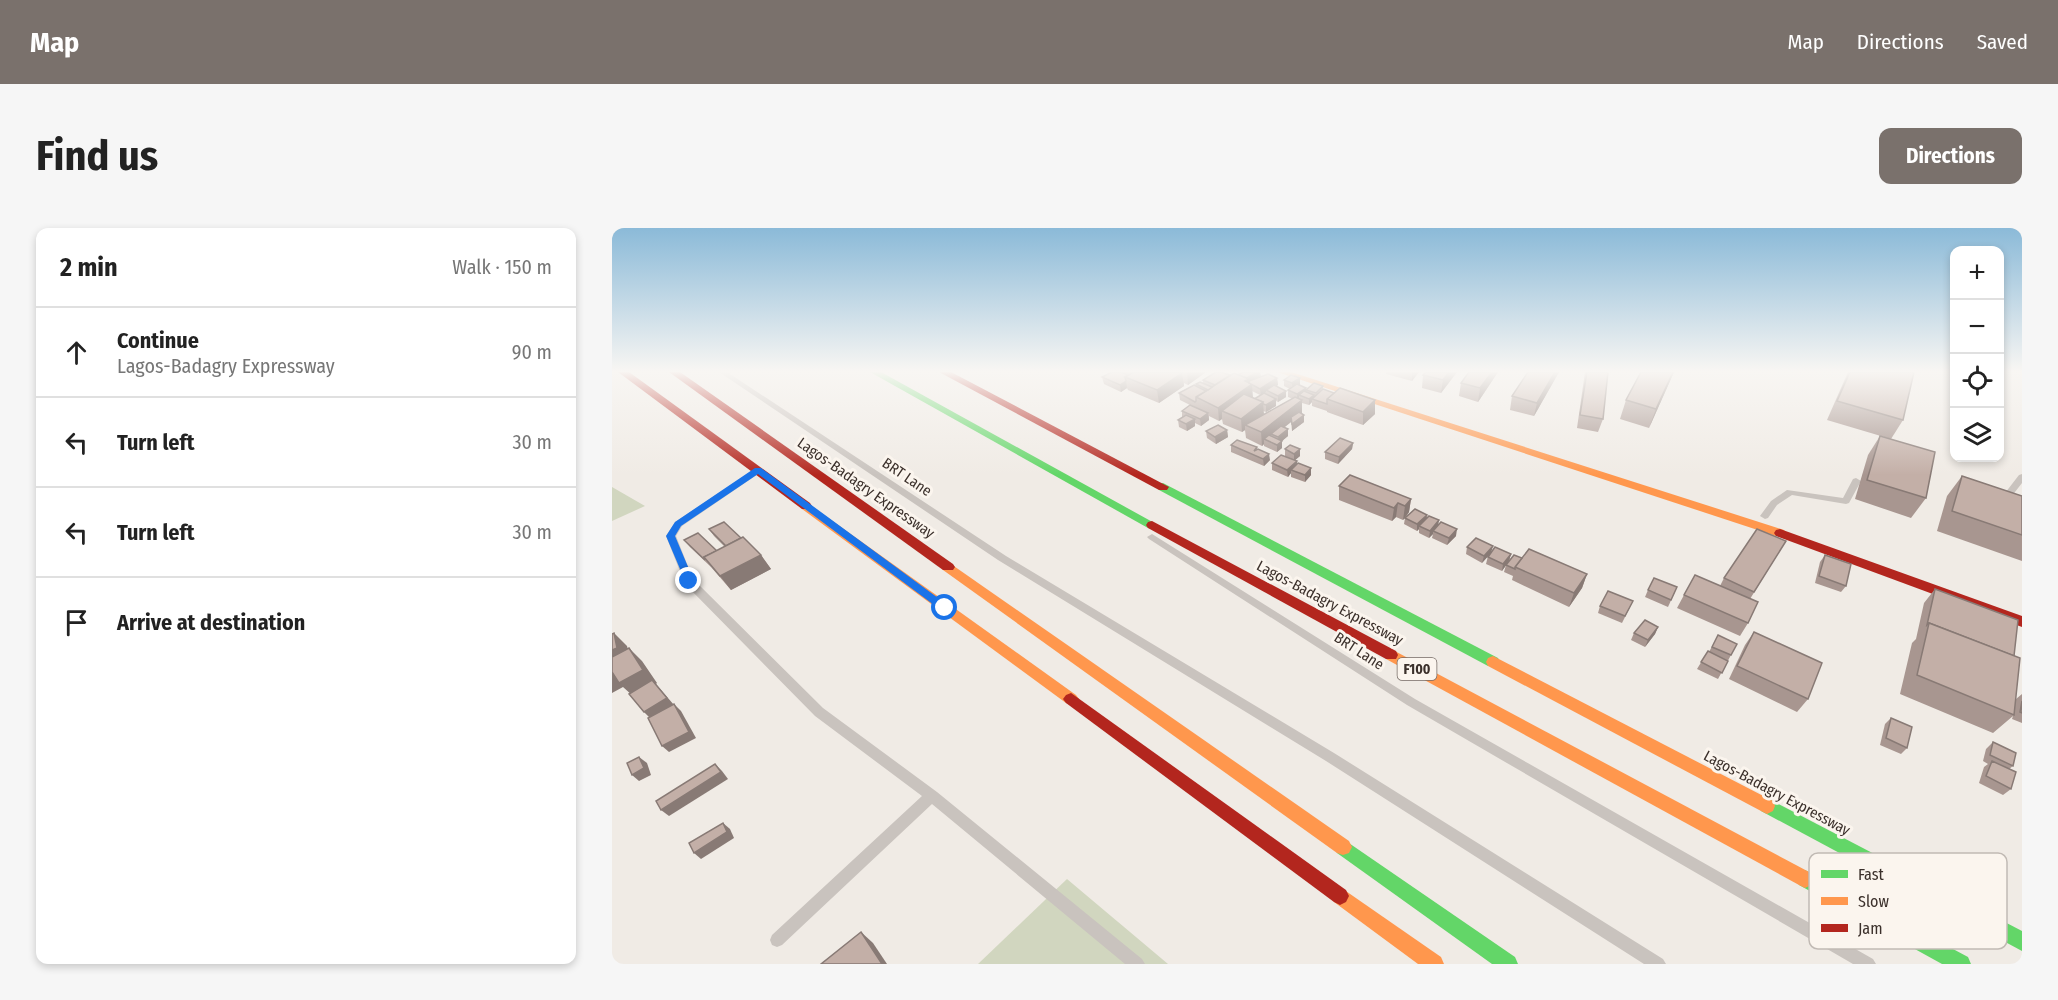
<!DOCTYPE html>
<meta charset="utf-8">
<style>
body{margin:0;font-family:"Fira Sans Condensed",sans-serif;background:#f6f6f6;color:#222}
.controls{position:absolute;right:18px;top:18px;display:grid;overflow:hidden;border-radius:12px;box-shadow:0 3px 9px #0003}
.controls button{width:54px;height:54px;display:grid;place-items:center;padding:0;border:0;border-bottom:2px solid #e0e0e0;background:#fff;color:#222;font:30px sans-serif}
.stop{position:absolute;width:18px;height:18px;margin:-14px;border:4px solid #1a73e8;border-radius:50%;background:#fff}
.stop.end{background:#1a73e8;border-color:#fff;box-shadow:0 2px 6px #0008}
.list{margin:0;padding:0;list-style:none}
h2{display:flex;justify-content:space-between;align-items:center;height:78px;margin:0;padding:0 24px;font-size:26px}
h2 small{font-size:20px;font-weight:400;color:#767676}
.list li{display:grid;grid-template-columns:39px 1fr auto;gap:18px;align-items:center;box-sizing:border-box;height:90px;padding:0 24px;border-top:2px solid #e0e0e0}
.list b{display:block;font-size:22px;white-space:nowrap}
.list p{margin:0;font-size:20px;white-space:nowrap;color:#767676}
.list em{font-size:20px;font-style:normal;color:#767676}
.icon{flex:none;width:33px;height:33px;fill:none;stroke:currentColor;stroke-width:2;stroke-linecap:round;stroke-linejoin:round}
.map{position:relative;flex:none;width:1410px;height:736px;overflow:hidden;border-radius:12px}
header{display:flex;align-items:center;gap:36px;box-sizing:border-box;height:84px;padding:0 30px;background:#7a716c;color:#fff}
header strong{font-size:28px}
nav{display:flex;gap:33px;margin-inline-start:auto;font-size:21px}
.intro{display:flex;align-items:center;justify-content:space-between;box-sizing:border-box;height:144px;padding:0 36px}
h1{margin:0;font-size:42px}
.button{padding:15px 27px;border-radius:12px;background:#7a716c;color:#fff;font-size:21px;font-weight:700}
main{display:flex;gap:36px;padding:0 36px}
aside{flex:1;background:#fff;border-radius:12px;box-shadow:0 3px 9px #0003}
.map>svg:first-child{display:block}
</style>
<header>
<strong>Map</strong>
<nav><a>Map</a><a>Directions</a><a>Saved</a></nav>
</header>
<div class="intro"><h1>Find us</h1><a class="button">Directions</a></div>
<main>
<aside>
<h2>2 min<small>Walk · 150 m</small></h2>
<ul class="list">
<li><svg class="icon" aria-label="ahead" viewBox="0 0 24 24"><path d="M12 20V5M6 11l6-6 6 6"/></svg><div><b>Continue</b><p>Lagos-Badagry Expressway</p></div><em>90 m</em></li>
<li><svg class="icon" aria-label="left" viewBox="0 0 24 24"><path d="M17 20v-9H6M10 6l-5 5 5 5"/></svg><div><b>Turn left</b></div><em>30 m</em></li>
<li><svg class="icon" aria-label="left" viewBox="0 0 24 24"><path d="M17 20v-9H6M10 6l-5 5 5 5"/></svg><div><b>Turn left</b></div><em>30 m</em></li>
<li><svg class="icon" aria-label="arrive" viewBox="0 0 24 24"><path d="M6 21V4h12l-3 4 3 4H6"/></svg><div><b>Arrive at destination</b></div></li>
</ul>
</aside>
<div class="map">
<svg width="1410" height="736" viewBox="0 0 1410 736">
<rect width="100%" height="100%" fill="#f0ebe5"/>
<g fill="#d1d6bf">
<path d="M0,259L33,278L0,293Z"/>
<path d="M455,651L556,736H366Z"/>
</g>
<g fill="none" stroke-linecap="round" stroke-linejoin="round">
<g fill="#c9c3be" fill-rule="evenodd">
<path d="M107,144H115L394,328L722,525L1051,731L1054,736H1032L714,533L386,332Z"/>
<path d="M146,239L150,242L149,244L70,298L64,308L81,351L211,480L325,564L530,731L533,736H513L320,576L170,717L165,719L160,717L158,712L160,707L310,568L203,488L73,356L54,308L63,294Z"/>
<path d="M1410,246V255L1396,273H1390L1388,271L1390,269L1407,247Z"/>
<path d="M1244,250L1249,253L1237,275L1234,276L1180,267L1165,277L1156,290L1153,291L1148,288L1159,273L1175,262L1231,270L1241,251Z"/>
<path d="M540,306L803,471L1261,731L1264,736H1241L795,477L537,311L535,309Z"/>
</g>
<g fill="#63d668" fill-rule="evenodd">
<path d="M258,144H269L546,297L540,301L536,300Z"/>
<path d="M551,255L886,430L888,434L886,438H876L547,262L545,259L547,256Z"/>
<path d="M1155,570L1410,703V723L1149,583L1147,578L1149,573Z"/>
<path d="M731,611L903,729L906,736H880L725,625L722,619L725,613Z"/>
<path d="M1193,642L1356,729L1359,736H1330L1187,657L1184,651L1187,645Z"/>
</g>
<g fill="#ff974d" fill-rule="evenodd">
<path d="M665,144H679L1172,302L1174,305L1172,308H1164Z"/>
<path d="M194,274L464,467L467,471L464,475L459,477L454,475L190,281L188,278L190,275Z"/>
<path d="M336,334L737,613L740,619L737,625L731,627L725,625L331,342L329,339Z"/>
<path d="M779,421L1199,645L1202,651L1199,657L1193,660L1187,657L774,431L772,427L774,423Z"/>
<path d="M881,428L1161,573L1163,578L1161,583L1155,586L1149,583L876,438L874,434L876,430Z"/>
<path d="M728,659L829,729L832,736H806L722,674L719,668L722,662Z"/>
</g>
<g fill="#b3261e" fill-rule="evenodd">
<path d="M6,144H17L198,275L200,278L198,281H190Z"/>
<path d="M57,144H68L341,336L343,339L341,342H331Z"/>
<path d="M327,144H339L557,259L555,262H547Z"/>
<path d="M540,293L784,423L786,427L784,431H774L536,300L534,297L536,294Z"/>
<path d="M1168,301L1410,388V399L1164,308L1162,305L1164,302Z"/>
<path d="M459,465L734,662L737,668L734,674L728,677L722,674L454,475L451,471L454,467Z"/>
</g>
</g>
<g fill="#a89690" fill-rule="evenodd">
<path d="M500,144H594L576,157L572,155V158L547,175L516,162L515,160L509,164L492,156L490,149Z"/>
<path d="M774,144H807L800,153L774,146Z"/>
<path d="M845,144L829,165L810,160L811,147Z"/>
<path d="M886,144L866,174L847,168L849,155Z"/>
<path d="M916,144H947L922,188L898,182L900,168Z"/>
<path d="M973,144H996L991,191L986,204L965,200Z"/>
<path d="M1029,144H1062L1037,200L1008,191L1014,172Z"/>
<path d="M1236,144H1302L1291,192L1279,211L1215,192Z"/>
<path d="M618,147H626L665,150L666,157L664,158L674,163V169L666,174L664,173V178L654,184L651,183L652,187L681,171L676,169V162L678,161L672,158V152L688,157L694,160L695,164L694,162L711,158V161L722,165L763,172V186L751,197L715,184V183L700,178V174L697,177L690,175V186L692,194L680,203L679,194L673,199L676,208L670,213V220L665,224L652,218V216L650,218L634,210L633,202L630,204L611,196L610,191L607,193L597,188V192L589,198L583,195V198L575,203L567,199L566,192L570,189V183L578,177L568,172L567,165L584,158V156L591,155V152ZM640,163L648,167L642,171L640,170Z"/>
<path d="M615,202L616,209L604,216L595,210L594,203Z"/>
<path d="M1268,208L1314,270L1299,290L1243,271L1256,227Z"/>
<path d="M741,215L740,221L726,236L713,231V224Z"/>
<path d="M619,217L645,219V221L658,232L652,238L619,224Z"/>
<path d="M673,221H688V228L683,232L685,236L699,247L693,254L679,249V245L676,249L660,242V235L673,228Z"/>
<path d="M1350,248L1410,268V333L1325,303L1335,268Z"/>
<path d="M727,258L799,271L797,284L794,289H815L844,308L835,317L820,310L821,306L817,310L807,305V301L805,303L792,296L793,290L791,292L784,289L780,293L727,272Z"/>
<path d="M97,301L129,310L149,327L159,341L119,362L99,339L78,319L72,312L105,323L113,319L102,308Z"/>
<path d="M1174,313L1138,371L1136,395L1128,408L1065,380L1072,367L1108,358L1112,350Z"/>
<path d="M855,319L879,324L899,326L897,333L890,343L874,336L876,328L870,335L854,326Z"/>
<path d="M1213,327L1234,358L1229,364L1203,355L1208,334Z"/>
<path d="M910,330L975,346L970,360L957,379L900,352L901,348L892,344L894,337Z"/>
<path d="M1065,359L1056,379L1033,369L1036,362Z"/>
<path d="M1323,361L1402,428L1403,476L1404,471L1410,466V495L1400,491L1401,488L1381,505L1288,466L1300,415L1304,411L1312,375Z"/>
<path d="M1021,373L1010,395L986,385L988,378Z"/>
<path d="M1046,399L1043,406L1033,419L1019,412L1022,405Z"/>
<path d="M1142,404L1196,471L1185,484L1117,451L1133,417Z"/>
<path d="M1106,407L1119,427L1106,451L1085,441L1096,423L1097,424Z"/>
<path d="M1279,490L1295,520L1289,526L1268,517L1273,496Z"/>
<path d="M1381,514L1401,538L1397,541L1399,561L1391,567L1367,555L1372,539L1376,536L1371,533L1374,521Z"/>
</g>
<g fill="#887a75">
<path d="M575,144H594L576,157Z"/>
<path d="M645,144H648L649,148L640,156L641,170L610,183V191L607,193L606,180L632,153Z"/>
<path d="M800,144H807L800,153Z"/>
<path d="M837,144H845L829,165L831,152Z"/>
<path d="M880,144H886L866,174L868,160Z"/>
<path d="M943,144H947L922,188L925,175Z"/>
<path d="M1061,144H1062L1037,200L1044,181Z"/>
<path d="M570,145L572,158L547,175L545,162Z"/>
<path d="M665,150L666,157L656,163L654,162V164L649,167L648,161Z"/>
<path d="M688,150V157L681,162L680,155Z"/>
<path d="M514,153L515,160L509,164L508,157Z"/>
<path d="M694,160V167H687V171L685,173V166Z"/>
<path d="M674,163V169L666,174V168Z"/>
<path d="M702,167V172L700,171V174L697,177V171Z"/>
<path d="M664,171V178L654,184V177Z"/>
<path d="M690,172V185L679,194V189V194L662,207L659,206V210L652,211V216L650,218L649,204Z"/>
<path d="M763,172V186L751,197V184Z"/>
<path d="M651,174L652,187L633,197V202L630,204L629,191Z"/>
<path d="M596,185L597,192L589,198L588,191Z"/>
<path d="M692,187V194L680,203V196Z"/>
<path d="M583,191V198L575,203L574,196Z"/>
<path d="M676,201V208L670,213V220L665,224V217L667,216L666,209Z"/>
<path d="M615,202L616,209L604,216L603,209Z"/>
<path d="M741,215L740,221L726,236L727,229Z"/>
<path d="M688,221V228L682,233V226Z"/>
<path d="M657,226L658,232L652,238L651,231Z"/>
<path d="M685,233V240L679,242V245L676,249L675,242Z"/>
<path d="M699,240V247L693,254V247Z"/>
<path d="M799,271L797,284L791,292L793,278Z"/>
<path d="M786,275L784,289L780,293L782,280Z"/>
<path d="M815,287L814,294L807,298V301L805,303V296Z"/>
<path d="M827,292L826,299L821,303V306L817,310L818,303Z"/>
<path d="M845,301L844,308L835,317L837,310Z"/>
<path d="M881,318L879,325L870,335L872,328Z"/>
<path d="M899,326L897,333L890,343L891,336Z"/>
<path d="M149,327L159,341L119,362L108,348Z"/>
<path d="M975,346L970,360L957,379L962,365Z"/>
<path d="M1046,399L1043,406L1033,419L1036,412Z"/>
<path d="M2,405L15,418L19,434L0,442V422Z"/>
<path d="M17,420L30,433L45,455L44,456L62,477L39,491L32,484L21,468L11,459L0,465V444Z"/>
<path d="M62,476L69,483L84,510L57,524L50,518Z"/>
<path d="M27,529L35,535L39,547L27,553L20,547Z"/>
<path d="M103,536L110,543L116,551L57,588L49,582Z"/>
<path d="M111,595L118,601L122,610L89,631L82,625Z"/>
<path d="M249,704L261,715L275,736H270Z"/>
</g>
<g fill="#c3afa7" stroke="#887a75" stroke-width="1.5">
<path d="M500,144H508L517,147L513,149L514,153L508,157L490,149Z"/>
<path d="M522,144H567L570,145L545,162L513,149Z"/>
<path d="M604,144H609L618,147L603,157L591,152Z"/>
<path d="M631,144H645L635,150L626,147Z"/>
<path d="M814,144H837L831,152L811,147Z"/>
<path d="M857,144H880L868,160L849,155Z"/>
<path d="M916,144H943L925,175L900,168Z"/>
<path d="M975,144H996L991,191L968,187Z"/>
<path d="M1029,144H1061L1044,181L1014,172Z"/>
<path d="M1238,144H1302L1291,192L1225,173Z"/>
<path d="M622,145L637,151L633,153L640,156L606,180L584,169Z"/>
<path d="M656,146L665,150L648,161L637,155V153Z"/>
<path d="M679,147L688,150L680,155L672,152Z"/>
<path d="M588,154L600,159L596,162L584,156Z"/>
<path d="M702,155L711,158L704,165L694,162Z"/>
<path d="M685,156L694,160L685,166L676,162Z"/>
<path d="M582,157L594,163L584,169V173L583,174L567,165Z"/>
<path d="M662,157L674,163L666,168L654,162Z"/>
<path d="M728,160L763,172L751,184L715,171Z"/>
<path d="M711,161L722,165L715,171V176L700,171Z"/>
<path d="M692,163L702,167L697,171L687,167Z"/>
<path d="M652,165L664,171L654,177L651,176V174L642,171Z"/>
<path d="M632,166L651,174L629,191L610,183Z"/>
<path d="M683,169L690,172L649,204L633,197Z"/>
<path d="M578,177L596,185L588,191L570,183Z"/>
<path d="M687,184L692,187L680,196L679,189Z"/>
<path d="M574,187L583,191L574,196L566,192Z"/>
<path d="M606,197L615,202L603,209L594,203Z"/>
<path d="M669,198L676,201L666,209L659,206Z"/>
<path d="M657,207L670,213L665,217L652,211Z"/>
<path d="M1268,208L1323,224L1314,270L1255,252Z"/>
<path d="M728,210L741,215L727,229L713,224Z"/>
<path d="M625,212L645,219L642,223L646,221L657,226L651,231L619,217Z"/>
<path d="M678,217L688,221L682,226L673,221Z"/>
<path d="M669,227L685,233L675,242L660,235Z"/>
<path d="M686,235L699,240L693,247L679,242Z"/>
<path d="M738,247L799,271L793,278L786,275L782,280L727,258Z"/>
<path d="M1350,248L1410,268V307L1340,283Z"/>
<path d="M803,281L815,287L805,296L793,290Z"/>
<path d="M817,288L827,292L818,303L807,298Z"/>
<path d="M112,294L129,310L114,318L97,301Z"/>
<path d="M829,294L845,301L837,310L821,303Z"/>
<path d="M1145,301L1174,313L1142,364L1112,350Z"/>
<path d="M86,305L105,323L92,329L93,332L72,312Z"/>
<path d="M131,309L149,327L108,348L92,329Z"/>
<path d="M864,310L881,318L872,328L855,319Z"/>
<path d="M883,319L899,326L891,336L876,329Z"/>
<path d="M917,321L975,346L962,365L903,339Z"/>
<path d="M902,327L910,330L903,339V341L894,337Z"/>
<path d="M1213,327L1239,336L1234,358L1207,348Z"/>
<path d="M1083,347L1146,374L1136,395L1072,367Z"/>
<path d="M1042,350L1065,359L1059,372L1036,362Z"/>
<path d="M1323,361L1406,392L1402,428L1317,395L1315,397Z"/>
<path d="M996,363L1021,373L1013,388L988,378Z"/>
<path d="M1033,392L1046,399L1036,412L1022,405Z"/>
<path d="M1317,395L1408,430L1402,487L1305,447Z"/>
<path d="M1142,404L1210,435L1196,471L1125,438Z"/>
<path d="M2,405L5,420L0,422V406Z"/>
<path d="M1106,407L1125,416L1119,427L1100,419Z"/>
<path d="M17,420L31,442L7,455L0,444V429Z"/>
<path d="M1096,423L1116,433L1110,445L1089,434Z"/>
<path d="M40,452L55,470L32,484L17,466Z"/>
<path d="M1410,473V485L1408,484Z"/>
<path d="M62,476L77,504L50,518L36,490Z"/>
<path d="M1279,490L1300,499L1295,520L1274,510Z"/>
<path d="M1381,514L1404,525L1401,538L1378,527Z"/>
<path d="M27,529L32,540L20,547L15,535Z"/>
<path d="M1380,533L1404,544L1399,561L1374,548Z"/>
<path d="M103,536L109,544L49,582L44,573Z"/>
<path d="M111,595L115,604L82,625L77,615Z"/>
<path d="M249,704L270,736H209Z"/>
</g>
<linearGradient id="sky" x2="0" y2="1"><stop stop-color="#8bbad8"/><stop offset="0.58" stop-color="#f8f6f3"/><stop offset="1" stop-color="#f8f6f3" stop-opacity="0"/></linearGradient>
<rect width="1410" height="247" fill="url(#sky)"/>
<path fill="#1a73e8" d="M143,240H149L337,378V383H330L146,246L69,298L63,308L82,353L80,355H74L54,308L63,294Z"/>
<g text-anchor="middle" stroke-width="6" stroke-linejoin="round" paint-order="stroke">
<rect fill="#fbf5ee" stroke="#756b66" stroke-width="1.5" x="785.5" y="430" width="39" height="22" rx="4.5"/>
<g font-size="14" font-weight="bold" fill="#3b302b">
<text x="805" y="446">F100</text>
</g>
<g font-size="15" fill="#3b302b" stroke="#fbf5ee">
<text transform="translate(295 249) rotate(34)" y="5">BRT Lane</text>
<text transform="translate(254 260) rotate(35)" y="5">Lagos-Badagry Expressway</text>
<text transform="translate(718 375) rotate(28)" y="5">Lagos-Badagry Expressway</text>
<text transform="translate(747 423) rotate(33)" y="5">BRT Lane</text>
<text transform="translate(1165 565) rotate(28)" y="5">Lagos-Badagry Expressway</text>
</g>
</g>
<rect x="1197" y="625" width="198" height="96" rx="9" fill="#fbf5ee" stroke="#c1bab4" stroke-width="1.5"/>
<rect x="1209" y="642" width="27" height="8" fill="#63d668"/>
<rect x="1209" y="669" width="27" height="8" fill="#ff974d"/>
<rect x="1209" y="696" width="27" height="8" fill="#b3261e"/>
<g font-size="16" fill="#3b302b">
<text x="1246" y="652">Fast</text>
<text x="1246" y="679">Slow</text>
<text x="1246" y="706">Jam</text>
</g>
</svg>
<div class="controls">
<button>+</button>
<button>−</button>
<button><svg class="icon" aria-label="locate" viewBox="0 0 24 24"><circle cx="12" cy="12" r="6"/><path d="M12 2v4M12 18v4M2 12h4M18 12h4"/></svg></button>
<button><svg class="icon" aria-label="layers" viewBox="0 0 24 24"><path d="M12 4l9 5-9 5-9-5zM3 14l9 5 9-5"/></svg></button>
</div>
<div class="stop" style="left:333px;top:380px"></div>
<div class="stop end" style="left:77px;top:353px"></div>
</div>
</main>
